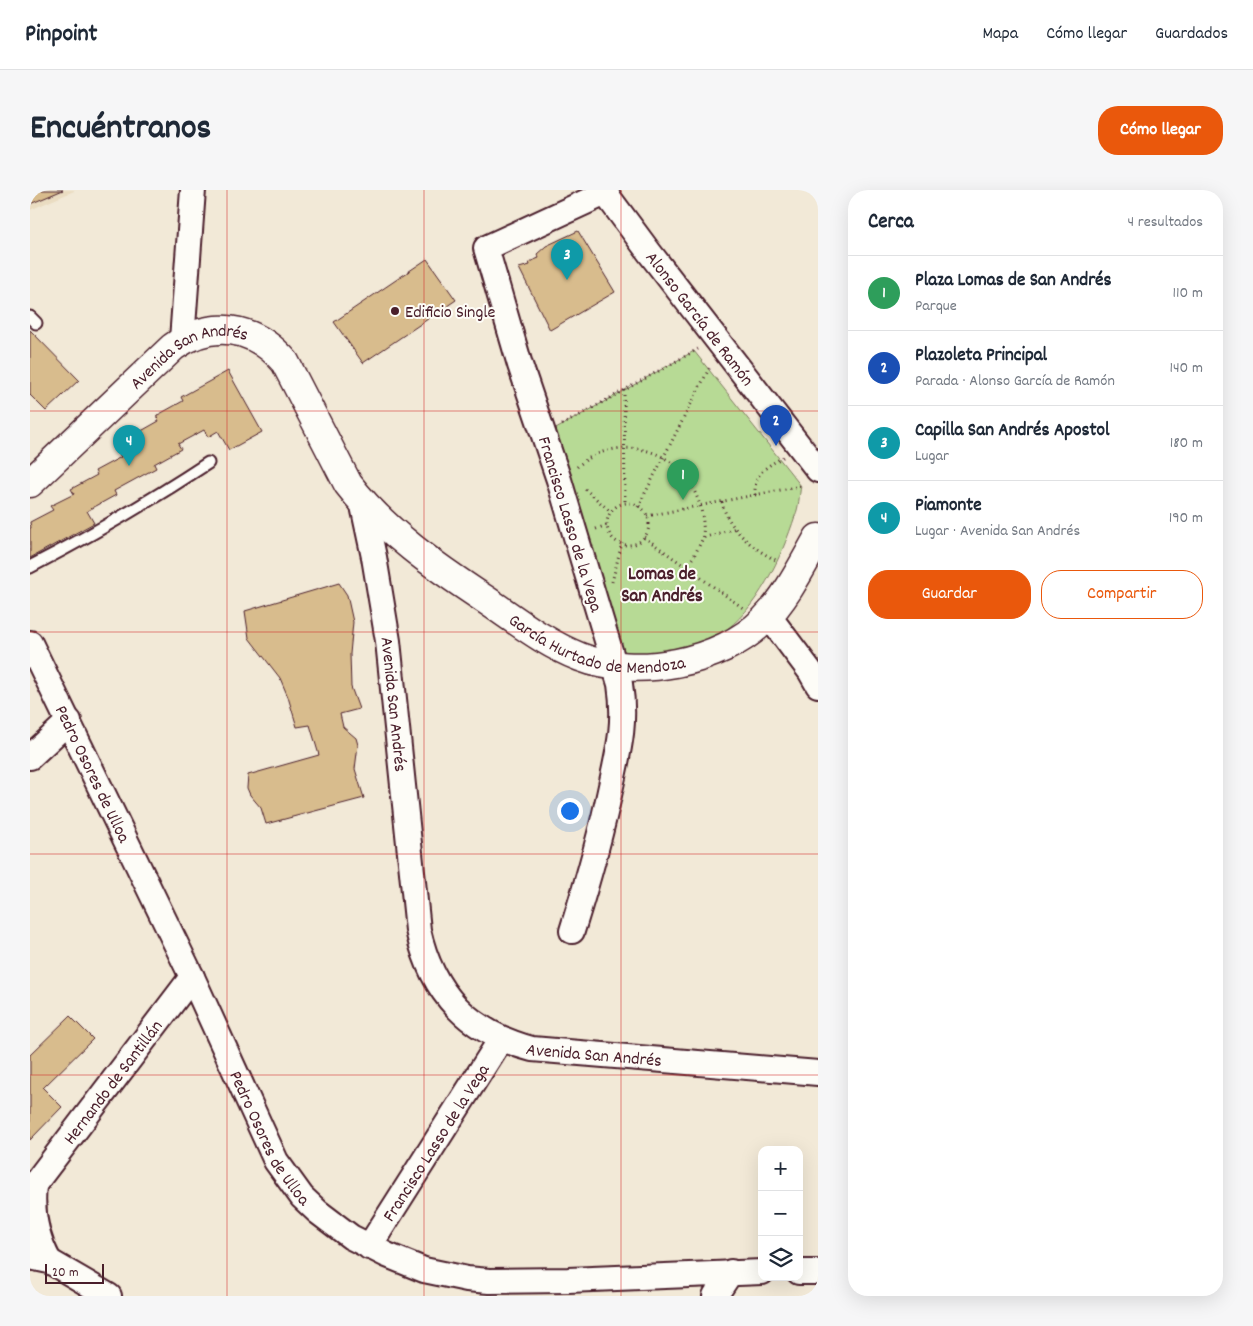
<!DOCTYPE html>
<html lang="es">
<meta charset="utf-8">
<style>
body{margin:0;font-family:Dekko,sans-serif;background:#f6f6f7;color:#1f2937}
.controls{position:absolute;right:15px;bottom:15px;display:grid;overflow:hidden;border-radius:10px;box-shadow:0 5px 20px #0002}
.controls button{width:45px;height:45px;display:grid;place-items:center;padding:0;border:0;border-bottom:1px solid #e0e1e3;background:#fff;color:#1f2937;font:25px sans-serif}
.scale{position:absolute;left:15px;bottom:12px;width:59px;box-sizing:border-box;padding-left:5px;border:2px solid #4a1f2b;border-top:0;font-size:14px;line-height:18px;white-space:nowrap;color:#4a1f2b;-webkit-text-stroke:4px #fdfcf7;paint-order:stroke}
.you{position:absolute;left:539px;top:620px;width:18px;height:18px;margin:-12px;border:4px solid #fff;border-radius:50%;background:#1a73e8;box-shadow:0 0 0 8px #1a73e833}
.badge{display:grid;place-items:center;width:32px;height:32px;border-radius:50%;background:#ea580c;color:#fff;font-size:16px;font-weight:700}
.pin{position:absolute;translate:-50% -41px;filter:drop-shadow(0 1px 2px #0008)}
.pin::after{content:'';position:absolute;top:26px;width:18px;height:15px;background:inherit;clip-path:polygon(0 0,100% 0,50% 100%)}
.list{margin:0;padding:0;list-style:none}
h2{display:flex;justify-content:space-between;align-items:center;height:65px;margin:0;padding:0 20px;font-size:21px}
h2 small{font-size:16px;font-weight:400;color:#747a83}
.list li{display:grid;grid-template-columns:32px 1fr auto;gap:15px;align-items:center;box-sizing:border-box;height:75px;padding:0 20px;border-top:1px solid #e0e1e3}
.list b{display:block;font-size:19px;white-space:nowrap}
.list p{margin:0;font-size:16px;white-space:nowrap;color:#747a83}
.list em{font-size:16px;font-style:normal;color:#747a83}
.actions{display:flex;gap:10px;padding:15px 20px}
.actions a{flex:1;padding:11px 0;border:1px solid #ea580c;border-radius:20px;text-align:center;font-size:18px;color:#ea580c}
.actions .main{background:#ea580c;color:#fff}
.icon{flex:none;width:28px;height:28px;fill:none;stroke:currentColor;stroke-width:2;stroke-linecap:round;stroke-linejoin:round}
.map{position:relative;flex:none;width:788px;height:1106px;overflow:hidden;border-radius:20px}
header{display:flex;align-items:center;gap:30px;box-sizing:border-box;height:70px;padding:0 25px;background:#fff;border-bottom:1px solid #e0e1e3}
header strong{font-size:24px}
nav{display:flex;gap:28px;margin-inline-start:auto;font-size:18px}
.intro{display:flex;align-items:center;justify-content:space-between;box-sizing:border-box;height:120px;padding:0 30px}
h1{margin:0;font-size:35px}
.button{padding:12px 22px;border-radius:20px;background:#ea580c;color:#fff;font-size:18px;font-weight:700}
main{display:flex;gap:30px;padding:0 30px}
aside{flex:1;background:#fff;border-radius:20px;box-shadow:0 5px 20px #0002}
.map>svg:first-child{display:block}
</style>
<header>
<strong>Pinpoint</strong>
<nav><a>Mapa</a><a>Cómo llegar</a><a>Guardados</a></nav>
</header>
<div class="intro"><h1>Encuéntranos</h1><a class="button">Cómo llegar</a></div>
<main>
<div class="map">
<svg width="788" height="1106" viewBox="0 0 788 1106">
<rect width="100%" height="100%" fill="#f2e9d7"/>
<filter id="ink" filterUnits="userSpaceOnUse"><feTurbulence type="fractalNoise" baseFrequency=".02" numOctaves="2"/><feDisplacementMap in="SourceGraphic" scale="10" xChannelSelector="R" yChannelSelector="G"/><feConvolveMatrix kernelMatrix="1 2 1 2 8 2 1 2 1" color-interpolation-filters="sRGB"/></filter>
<g filter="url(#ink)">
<path fill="#eadcc1" d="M0,0H44V1L0,20Z"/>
<path fill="#b7da95" stroke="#807c60" d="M664,161L771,296C769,306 769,317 765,326C752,366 727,421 690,444C658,463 621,464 586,467L517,244Z"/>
<g fill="#d8bc8d" stroke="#4a1f2b">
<path d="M0,0H33L0,14Z"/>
<path d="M548,41L585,102L520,140L489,78L500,75L499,72L509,68L507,64L516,56Z"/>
<path d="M397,69L426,110L333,173L304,132Z"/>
<path d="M0,140L49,190L16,221L0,205Z"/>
<path d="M198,181L232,242L199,260L188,241L178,247L174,240L148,254L151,259L124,274L126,278L84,301L86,305L57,321L64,333L0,368V338H1L0,332L23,320L20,316L44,304L41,299L67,285L65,281L91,267L87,261L109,249L106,244L129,231L126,226L153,211L151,207Z"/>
<path d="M309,393L317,405L323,432L320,464L321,497L329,519L310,524L313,537L326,548L328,555L325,579L334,608L236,634L231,618L220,605L217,598L218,585L289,565L280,535L267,537L258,507L250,488L219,448L215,421Z"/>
<path d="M40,826L63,849L13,898L32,917L0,950V865Z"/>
</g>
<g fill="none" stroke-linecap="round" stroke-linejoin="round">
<g stroke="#4a1f2b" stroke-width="15">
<g id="lane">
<path d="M0,127L6,133"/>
<path d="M0,377C62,345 119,312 178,273"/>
</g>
</g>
<g stroke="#4a1f2b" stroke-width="28">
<g id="street">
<path id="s1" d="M573,0L619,62L788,280"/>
<path d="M152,150L163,0"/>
<path id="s2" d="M332,311L344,367L358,451L388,740C402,804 439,842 502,859L788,883"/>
<path d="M738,425L780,481L788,495"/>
<path id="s3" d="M0,453L162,787L246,971L272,1007L288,1022L321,1047L357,1065L394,1080L437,1089L459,1091L538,1090L732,1082"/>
<path d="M0,567L39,531"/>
<path d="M542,741C557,693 571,645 581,596C589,559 596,533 590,494L529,290L490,175L456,58L575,3"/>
<path d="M4,995C1,1023 6,1047 19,1071"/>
<path id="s4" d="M0,1000L162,787"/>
<path id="s5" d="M339,1057L471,849"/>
<path d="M0,1067L19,1071L79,1106"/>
<path d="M769,1082H788"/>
<path d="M685,1106L701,1082"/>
</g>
</g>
<g stroke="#4a1f2b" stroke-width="31">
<g id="secondary">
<path id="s6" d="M0,293L143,157C182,129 224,136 255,172L318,294C355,342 406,377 456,410C486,430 516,454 550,467C606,489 691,473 734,430C757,407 772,376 788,348"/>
</g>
</g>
<g stroke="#4a1f2b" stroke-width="3" stroke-dasharray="1 4" stroke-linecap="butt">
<path d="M594,200L595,314"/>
<path d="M532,235L668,159"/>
<path d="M547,277C576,250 627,252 652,283C668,301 675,324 673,348"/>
<path d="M555,299L581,322"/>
<path d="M725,305C724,282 735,278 753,267"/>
<path d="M692,312C697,338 725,361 748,371"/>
<circle cx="598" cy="334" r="21"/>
<path d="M608,317L681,175"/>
<path d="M617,326L771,296L773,294"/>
<path d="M566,339L577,335"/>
<path d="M614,347L713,418"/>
<path d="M656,377L664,366L673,348L706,338"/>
<path d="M582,392L592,353"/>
</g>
<use href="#lane" stroke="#fdfcf7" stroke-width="11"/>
<use href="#street" stroke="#fdfcf7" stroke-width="24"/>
<use href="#secondary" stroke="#fdfcf7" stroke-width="28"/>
</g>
</g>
<path fill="none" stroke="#d62828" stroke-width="1" stroke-opacity="0.55" d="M197,0V1106M394,0V1106M591,0V1106M0,221H788M0,442H788M0,664H788M0,885H788"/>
<circle fill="#4a1f2b" stroke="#fdfcf7" stroke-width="2" cx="365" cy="121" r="5"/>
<g text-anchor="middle" stroke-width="4" stroke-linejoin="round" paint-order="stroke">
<g font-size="18" fill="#4a1f2b" stroke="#fdfcf7" text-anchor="start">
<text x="375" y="127">Edificio Single</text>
</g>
<g font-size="18" fill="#4a1f2b" stroke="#fdfcf7">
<text dy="6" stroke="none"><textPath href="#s1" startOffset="161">Alonso García de Ramón</textPath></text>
<text dy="6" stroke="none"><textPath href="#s6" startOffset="209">Avenida San Andrés</textPath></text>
<text transform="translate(541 334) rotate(73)" y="6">Francisco Lasso de la Vega</text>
<text dy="6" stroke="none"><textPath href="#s6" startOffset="765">García Hurtado de Mendoza</textPath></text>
<text dy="6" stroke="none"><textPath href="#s2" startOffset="206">Avenida San Andrés</textPath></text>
<text dy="6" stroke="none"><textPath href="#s3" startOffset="145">Pedro Osores de Ulloa</textPath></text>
<text dy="6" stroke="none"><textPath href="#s2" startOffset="670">Avenida San Andrés</textPath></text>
<text dy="6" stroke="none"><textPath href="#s4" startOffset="136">Hernando de Santillán</textPath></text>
<text dy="6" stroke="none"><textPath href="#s3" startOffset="550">Pedro Osores de Ulloa</textPath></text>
<text dy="6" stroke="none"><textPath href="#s5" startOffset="124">Francisco Lasso de la Vega</textPath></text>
</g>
<g font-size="19" font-weight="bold" fill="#4a1f2b" stroke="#fdfcf7">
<text x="632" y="389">Lomas de<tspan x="632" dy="22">San Andrés</tspan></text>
</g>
</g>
</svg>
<div class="controls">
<button>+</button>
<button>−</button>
<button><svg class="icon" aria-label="layers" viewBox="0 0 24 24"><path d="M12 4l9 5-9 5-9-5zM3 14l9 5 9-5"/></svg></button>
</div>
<div class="scale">20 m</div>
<div class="you"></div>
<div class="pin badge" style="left:653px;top:310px;background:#2e9e5b">1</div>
<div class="pin badge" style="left:746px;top:256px;background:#1a4fb4">2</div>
<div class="pin badge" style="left:537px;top:90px;background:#0f9aa8">3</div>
<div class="pin badge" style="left:99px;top:276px;background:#0f9aa8">4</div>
</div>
<aside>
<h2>Cerca<small>4 resultados</small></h2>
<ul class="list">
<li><span class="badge" style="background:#2e9e5b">1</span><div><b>Plaza Lomas de San Andrés</b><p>Parque</p></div><em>110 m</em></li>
<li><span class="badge" style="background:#1a4fb4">2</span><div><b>Plazoleta Principal</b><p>Parada · Alonso García de Ramón</p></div><em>140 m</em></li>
<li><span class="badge" style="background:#0f9aa8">3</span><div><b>Capilla San Andrés Apostol</b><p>Lugar</p></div><em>180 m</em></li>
<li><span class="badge" style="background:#0f9aa8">4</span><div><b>Piamonte</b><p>Lugar · Avenida San Andrés</p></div><em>190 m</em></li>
</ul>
<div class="actions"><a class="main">Guardar</a><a>Compartir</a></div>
</aside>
</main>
